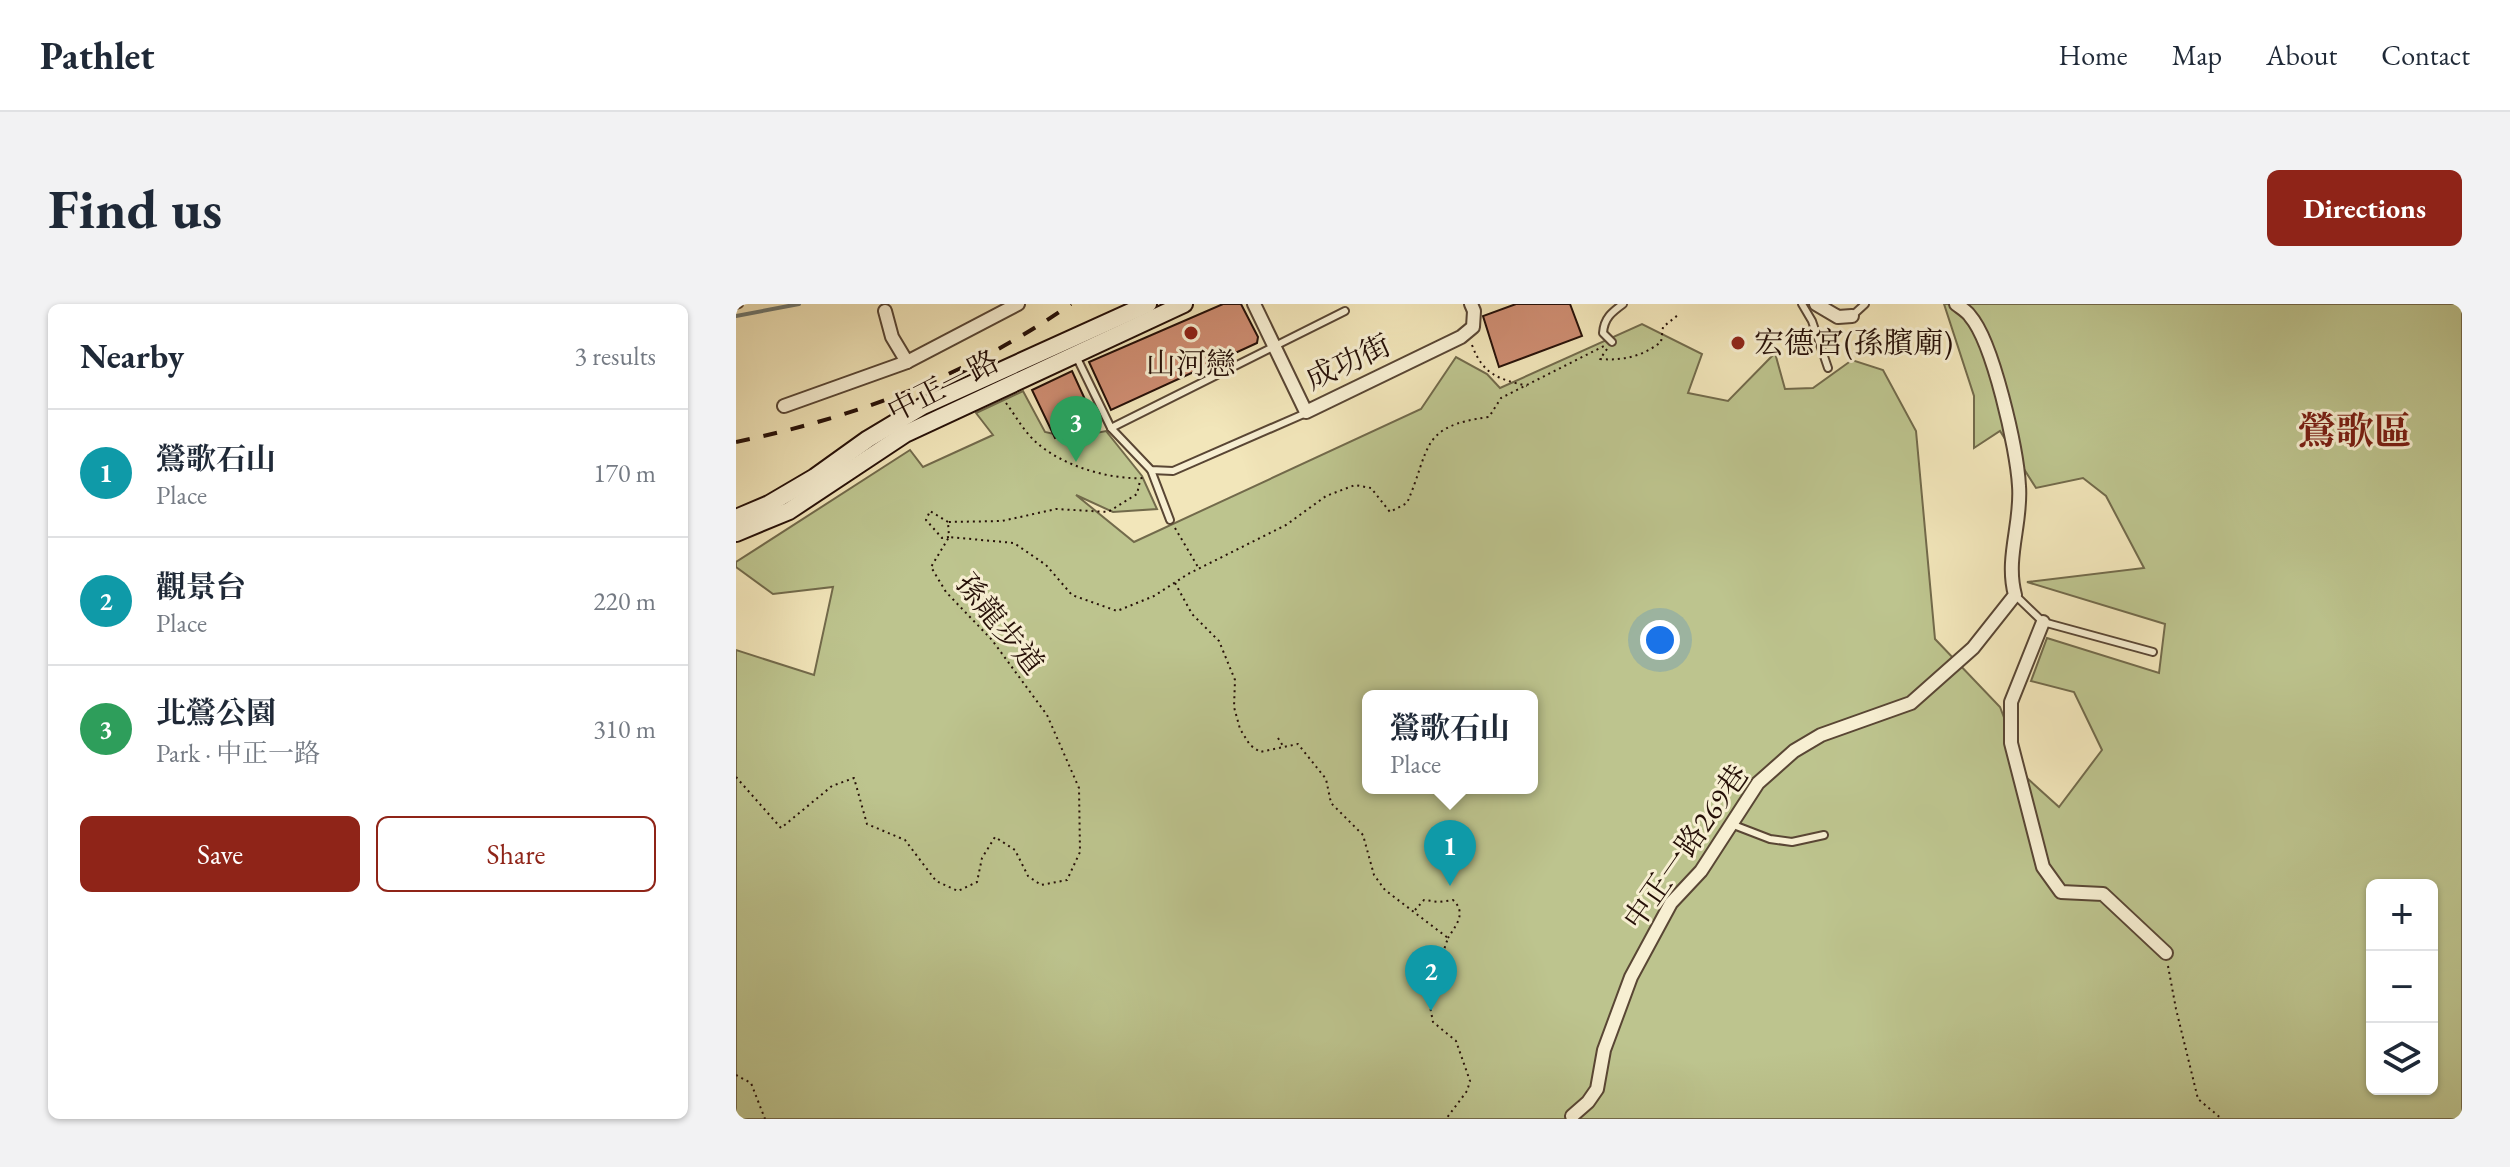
<!DOCTYPE html>
<meta charset="utf-8">
<style>
body{margin:0;font-family:"EB Garamond","Noto Serif TC",serif;background:#f2f2f3;color:#1f2937}
.controls{position:absolute;right:24px;bottom:24px;display:grid;overflow:hidden;border-radius:12px;box-shadow:0 2px 6px #0004}
.controls button{width:72px;height:72px;display:grid;place-items:center;padding:0;border:0;border-bottom:2px solid #e0e1e3;background:#fff;color:#1f2937;font:40px sans-serif}
.you{position:absolute;left:924px;top:336px;width:28px;height:28px;margin:-20px;border:6px solid #fff;border-radius:50%;background:#1a73e8;box-shadow:0 0 0 12px #1a73e833}
.badge{display:grid;place-items:center;width:52px;height:52px;border-radius:50%;background:#8f2418;color:#fff;font-size:26px;font-weight:700}
.pin{position:absolute;translate:-50% -66px;filter:drop-shadow(0 2px 4px #0008)}
.pin::after{content:'';position:absolute;top:42px;width:28px;height:24px;background:inherit;clip-path:polygon(0 0,100% 0,50% 100%)}
.popup{position:absolute;left:626px;top:386px;width:176px;height:104px;box-sizing:border-box;display:grid;place-content:center;border-radius:12px;background:#fff;filter:drop-shadow(0 2px 6px #0005);font-size:26px;white-space:nowrap;color:#747a83}
.popup b{font-size:30px;color:#1f2937}
.popup::after{content:'';position:absolute;left:50%;top:100%;margin-left:-16px;border:16px solid transparent;border-top-color:#fff}
.list{margin:0;padding:0;list-style:none}
h2{display:flex;justify-content:space-between;align-items:center;height:104px;margin:0;padding:0 32px;font-size:34px}
h2 small{font-size:26px;font-weight:400;color:#747a83}
.list li{display:grid;grid-template-columns:52px 1fr auto;gap:24px;align-items:center;box-sizing:border-box;height:128px;padding:0 32px;border-top:2px solid #e0e1e3}
.list b{display:block;font-size:30px;white-space:nowrap}
.list p{margin:0;font-size:26px;white-space:nowrap;color:#747a83}
.list em{font-size:26px;font-style:normal;color:#747a83}
.actions{display:flex;gap:16px;padding:24px 32px}
.actions a{flex:1;padding:18px 0;border:2px solid #8f2418;border-radius:12px;text-align:center;font-size:28px;color:#8f2418}
.actions .main{background:#8f2418;color:#fff}
.icon{flex:none;width:44px;height:44px;fill:none;stroke:currentColor;stroke-width:2;stroke-linecap:round;stroke-linejoin:round}
.map{position:relative;flex:none;width:1726px;height:815px;overflow:hidden;border-radius:12px}
header{display:flex;align-items:center;gap:48px;box-sizing:border-box;height:112px;padding:0 40px;background:#fff;border-bottom:2px solid #e0e1e3}
header strong{font-size:38px}
nav{display:flex;gap:44px;margin-inline-start:auto;font-size:28px}
.intro{display:flex;align-items:center;justify-content:space-between;box-sizing:border-box;height:192px;padding:0 48px}
h1{margin:0;font-size:56px}
.button{padding:20px 36px;border-radius:12px;background:#8f2418;color:#fff;font-size:28px;font-weight:700}
main{display:flex;gap:48px;padding:0 48px}
aside{flex:1;background:#fff;border-radius:12px;box-shadow:0 2px 6px #0004}
.map>svg:first-child{display:block}
</style>
<header>
<strong>Pathlet</strong>
<nav><a>Home</a><a>Map</a><a>About</a><a>Contact</a></nav>
</header>
<div class="intro"><h1>Find us</h1><a class="button">Directions</a></div>
<main>
<aside>
<h2>Nearby<small>3 results</small></h2>
<ul class="list">
<li><span class="badge" style="background:#0f9aa8">1</span><div><b>鶯歌石山</b><p>Place</p></div><em>170 m</em></li>
<li><span class="badge" style="background:#0f9aa8">2</span><div><b>觀景台</b><p>Place</p></div><em>220 m</em></li>
<li><span class="badge" style="background:#2e9e5b">3</span><div><b>北鶯公園</b><p>Park · 中正一路</p></div><em>310 m</em></li>
</ul>
<div class="actions"><a class="main">Save</a><a>Share</a></div>
</aside>
<div class="map">
<svg width="1726" height="815" viewBox="0 0 1726 815">
<rect width="100%" height="100%" fill="#f2e6ba"/>
<filter id="stains"><feTurbulence type="fractalNoise" baseFrequency=".0025" numOctaves="4"/><feColorMatrix values="0 0 0 0 .2 0 0 0 0 .09 0 0 0 0 .02 0 0 0 .5 -.17"/></filter>
<radialGradient id="worn" r=".72"><stop offset=".6" stop-color="#630" stop-opacity="0"/><stop offset="1" stop-color="#630" stop-opacity=".3"/></radialGradient>
<path fill="#bdc48e" stroke="#726a4b" stroke-width="2" fill-rule="evenodd" d="M1208,0H1726V815H0V346L78,371L97,283L37,290L0,263V258L174,146L187,163L257,131L240,109L287,87L309,128L335,134L370,127L406,172L421,205L377,208L340,191L398,238L685,105L720,53L751,70L764,84L906,20L966,50L952,89L992,97L1039,49L1049,85L1077,84L1116,56L1147,66L1180,127L1199,335L1264,403L1291,474L1323,503L1366,446L1338,388L1295,377L1311,334L1423,369L1429,320L1291,278L1408,264L1370,192L1347,174L1300,184L1264,127L1238,144V92ZM632,392H796V484H632ZM1636,581H1696V785H1636Z"/>
<g fill="none" stroke-linecap="round" stroke-linejoin="round">
<path stroke="#6d7871" stroke-width="4" d="M0,12L63,0"/>
</g>
<g fill="#ce8d72" stroke="#261008" stroke-width="2">
<path d="M487,0H505L522,33L521,39L375,106L353,58Z"/>
<path d="M780,0H834L846,32L763,63L747,12Z"/>
<path d="M336,67L358,115L319,134L296,86Z"/>
</g>
<g fill="none" stroke-linecap="round" stroke-linejoin="round">
<g stroke="#594634" stroke-width="10">
<g id="service">
<path d="M1066,0L1076,17L1092,64"/>
<path d="M0,1L3,0"/>
<path d="M1117,11L1129,0"/>
<path d="M876,38L867,29C868,14 876,8 887,0"/>
<path d="M340,52L375,124L415,166L437,167L570,109"/>
<path d="M375,124L609,7"/>
<path d="M415,166L434,216"/>
<path d="M1279,291L1307,318L1417,348"/>
<path d="M995,520L1034,535L1056,538L1088,531"/>
</g>
</g>
<g stroke="#594634" stroke-width="16">
<g id="minor">
<path d="M518,0L570,108L725,33L737,23L738,7L735,0"/>
<path d="M1080,0L1102,13L1116,12"/>
<path d="M149,7L156,33L171,58"/>
<path d="M48,102L171,58L282,0"/>
<path d="M1307,318L1275,398V439L1307,563L1325,588L1367,590L1430,649"/>
<path d="M836,812L852,798L861,785L868,746L895,673L935,599L965,567L1022,479L1058,447L1085,431L1175,399L1237,344L1279,291C1269,254 1286,219 1283,182C1281,145 1257,38 1234,12C1231,7 1225,4 1220,0"/>
</g>
</g>
<g stroke="#261008" stroke-width="20">
<g id="secondary">
<path d="M0,214L33,200L79,173L132,135L187,102L412,0"/>
<path d="M0,229L53,207L169,130L448,0"/>
</g>
</g>
<g stroke="#261008" stroke-width="2" stroke-dasharray="2 4" stroke-linecap="butt">
<path d="M736,41C747,71 763,75 791,82"/>
<path d="M871,45L864,55C887,57 907,52 925,38L927,23L942,11"/>
<path d="M270,99C280,112 288,128 301,139C327,162 374,176 408,174"/>
<path d="M212,218L194,207L190,216L206,234L213,233L212,218L266,217L320,205L372,208L401,190L404,177"/>
<path d="M439,224L462,263"/>
<path d="M439,279L456,310L483,337L499,376L498,403L504,425L514,441L524,448L562,440L590,475L595,499L627,531L638,571L649,586L712,634L692,692L697,718L720,737L734,777L731,787L710,815"/>
<path d="M542,434L547,442"/>
<path d="M0,473L45,524L96,482L118,474L131,520L169,536L200,577L222,587L241,578L246,554L259,533L279,546L292,572L305,581L331,576L344,548L343,484L311,411L256,336L210,288L195,263L213,233L278,239L310,261L336,291L381,307L418,292L452,270L550,221L590,192L619,181L635,184L654,208L671,199C695,144 683,122 753,113L765,94L868,42"/>
<path d="M679,606L688,596L703,598L717,596C731,609 720,621 712,634"/>
<path d="M1432,662L1440,705L1462,795L1486,815"/>
<path d="M0,771L15,779L29,815"/>
</g>
<use href="#service" stroke="#f7efd2" stroke-width="6"/>
<use href="#minor" stroke="#f7efd2" stroke-width="12"/>
<use href="#secondary" stroke="#f7efd2" stroke-width="16"/>
<path stroke="#261008" stroke-width="4" stroke-dasharray="14 14" stroke-linecap="butt" d="M0,138C121,113 233,71 335,0"/>
</g>
<g fill="#8f2418" stroke="#f7efd2" stroke-width="3">
<circle cx="455" cy="29" r="8"/>
<circle cx="1002" cy="39" r="8"/>
</g>
<g text-anchor="middle" stroke-width="6" stroke-linejoin="round" paint-order="stroke">
<g font-size="30" fill="#261008" stroke="#f7efd2" text-anchor="start">
<text x="1018" y="49">宏德宮(孫臏廟)</text>
<text x="455" y="70" text-anchor="middle">山河戀</text>
</g>
<g font-size="30" fill="#261008" stroke="#f7efd2">
<text transform="translate(612 58) rotate(-25)" y="10">成功街</text>
<text transform="translate(207 82) rotate(-27)" y="10">中正一路</text>
<text transform="translate(264 320) rotate(51)" y="10">孫龍步道</text>
<text transform="translate(950 543) rotate(-55)" y="10">中正一路269巷</text>
</g>
<g font-size="38" font-weight="bold" fill="#7a1f14" stroke="#f7efd2">
<text x="1619" y="140">鶯歌區</text>
</g>
</g>
<rect width="100%" height="100%" filter="url(#stains)"/>
<rect width="100%" height="100%" fill="url(#worn)"/>
</svg>
<div class="controls">
<button>+</button>
<button>−</button>
<button><svg class="icon" aria-label="layers" viewBox="0 0 24 24"><path d="M12 4l9 5-9 5-9-5zM3 14l9 5 9-5"/></svg></button>
</div>
<div class="you"></div>
<div class="pin badge" style="left:714px;top:582px;background:#0f9aa8">1</div>
<div class="popup"><b>鶯歌石山</b>Place</div>
<div class="pin badge" style="left:695px;top:707px;background:#0f9aa8">2</div>
<div class="pin badge" style="left:340px;top:158px;background:#2e9e5b">3</div>
</div>
</main>
